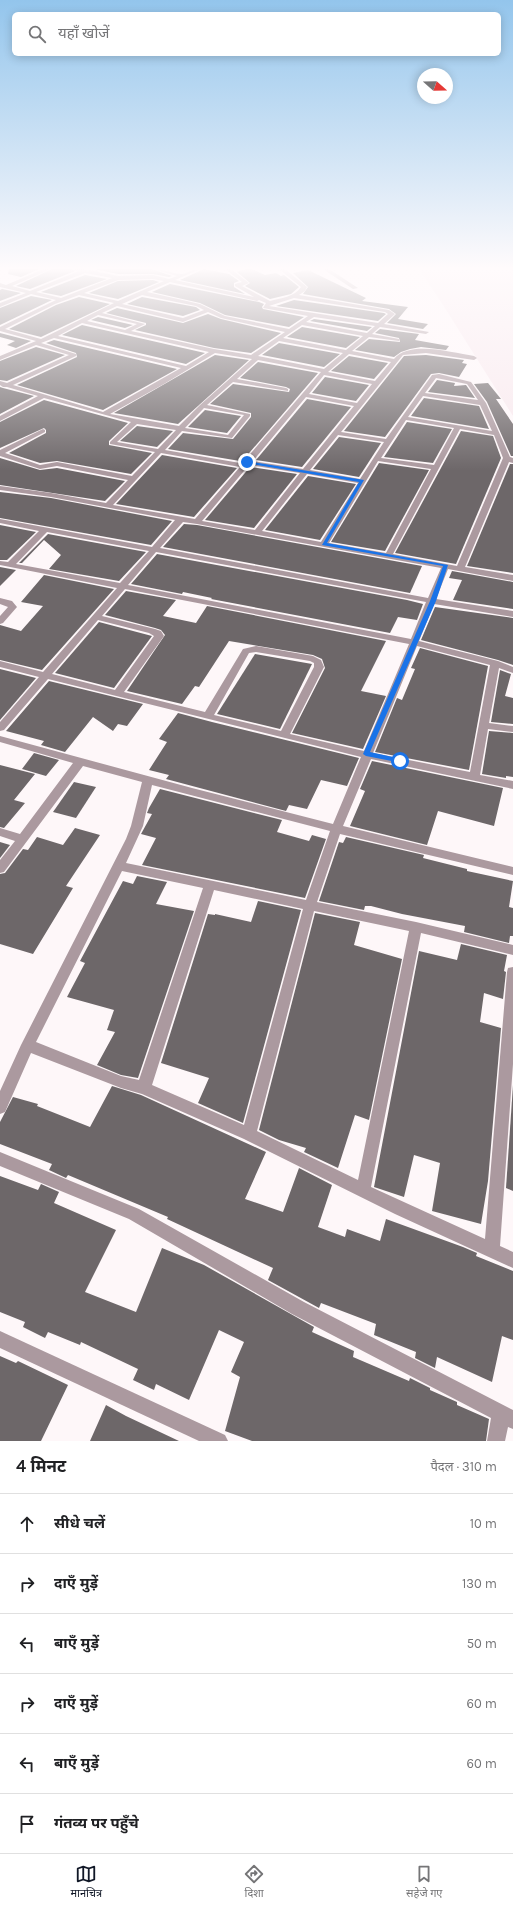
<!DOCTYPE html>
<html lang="hi">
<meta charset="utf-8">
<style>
body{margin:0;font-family:Karla,"Noto Sans Devanagari",sans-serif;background:#f6f6f6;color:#202124}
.compass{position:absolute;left:417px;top:68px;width:36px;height:36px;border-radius:50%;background:#fff;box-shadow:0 2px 10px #0003;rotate:110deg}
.stop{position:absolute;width:12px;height:12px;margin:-9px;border:3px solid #1a73e8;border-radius:50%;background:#fff}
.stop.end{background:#1a73e8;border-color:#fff;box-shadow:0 1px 4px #0008}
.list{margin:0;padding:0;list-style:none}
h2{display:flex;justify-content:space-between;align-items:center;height:52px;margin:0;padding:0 16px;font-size:17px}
h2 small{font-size:13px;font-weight:400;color:#757577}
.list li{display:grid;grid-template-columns:26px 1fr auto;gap:12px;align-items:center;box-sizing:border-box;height:60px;padding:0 16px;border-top:1px solid #e0e0e0}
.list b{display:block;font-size:15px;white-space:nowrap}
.list em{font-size:13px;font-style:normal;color:#757577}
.icon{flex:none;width:22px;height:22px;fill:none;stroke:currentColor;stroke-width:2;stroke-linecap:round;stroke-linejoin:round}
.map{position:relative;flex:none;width:513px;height:1441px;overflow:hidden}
.search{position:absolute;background:#fff;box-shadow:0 2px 10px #0003;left:12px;right:12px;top:12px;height:44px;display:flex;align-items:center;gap:10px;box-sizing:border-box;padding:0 14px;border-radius:6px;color:#757577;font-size:15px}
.sheet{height:412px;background:#fff}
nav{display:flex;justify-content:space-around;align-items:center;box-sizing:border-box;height:56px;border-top:1px solid #e0e0e0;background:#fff;font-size:11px;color:#757577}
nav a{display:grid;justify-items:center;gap:2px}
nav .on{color:#111827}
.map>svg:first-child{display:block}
</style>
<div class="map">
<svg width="513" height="1441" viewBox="0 0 513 1441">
<rect width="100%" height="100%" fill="#fef7f9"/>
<path fill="#f8e9ee" d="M419,269H513V416L443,305Z"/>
<g fill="#6d6769">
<path d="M9,269H39L21,277L8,274Z"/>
<path d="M52,269H72L75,271L30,289L16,286Z"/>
<path d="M94,269H152L172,276L169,277L153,274H118Z"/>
<path d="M204,269L229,274L239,281L234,283V287L245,294L180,280Z"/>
<path d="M246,269H252L265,275L276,273L281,276L284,275L299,287L291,294L270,299L245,286L250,283L237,272Z"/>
<path d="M308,270L366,298L362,301L408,307L398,319L428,324L423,329L387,323L396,314L389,309L303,294L308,287L293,273Z"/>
<path d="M85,275L107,279L61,296L41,292Z"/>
<path d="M153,280L159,282L118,299L89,293L118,281Z"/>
<path d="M170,284L259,302L264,304L262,307L263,309L304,317L289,327L225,315L200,303L152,292Z"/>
<path d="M2,289L21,293L0,301V290Z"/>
<path d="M31,296L52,300L0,325V308Z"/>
<path d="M79,297L110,304L41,337L9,329L56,305Z"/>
<path d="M142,297L196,307L200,310L183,316L127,304Z"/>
<path d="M294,300L384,313L386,314L378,321L276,306Z"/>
<path d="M117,308L183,323L208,314L221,319L281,333L251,353L214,348L135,330L146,325V323L106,313Z"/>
<path d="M98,317L133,325L125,328L91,320Z"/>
<path d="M314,319L372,327L367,331L310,321Z"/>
<path d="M82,325L205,353L186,364L62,335Z"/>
<path d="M302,327L360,337L346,348L287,337Z"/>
<path d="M380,329L419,334L415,340L449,346L446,350L421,347L410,349L401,352L394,357L355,350L369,339L400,342L399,338L375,333Z"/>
<path d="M0,333L31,341L16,348L7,345L15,341L0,337Z"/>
<path d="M54,340L177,369L103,410L17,385L77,357L76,353L46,343Z"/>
<path d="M279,343L340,354L324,367L262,355Z"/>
<path d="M36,347L65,355L7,381L0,380V361Z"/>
<path d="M215,355L249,360L178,424L114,413Z"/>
<path d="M426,355L464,360L462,363L467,364L459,377L439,373L431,374L385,437L344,431L404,356Z"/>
<path d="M349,356L388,363L374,379L331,371Z"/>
<path d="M258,362L318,373L244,459L240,461L168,449L183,433L233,439L251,417V413L210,404L233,384L289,392L290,389L286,387L240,378Z"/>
<path d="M325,377L369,385L356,401L312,393Z"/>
<path d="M437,380L455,383L454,386L466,385L475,398L428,392Z"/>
<path d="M488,383L501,399H496L513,424V456H511L487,402L474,384Z"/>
<path d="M0,387L3,388L34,396L0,414Z"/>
<path d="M424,398L479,406L489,429L411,416Z"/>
<path d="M307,399L351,407L302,467L256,460Z"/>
<path d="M44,400L128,423L109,441V445L152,453L131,474L57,461L40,463L9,453L46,433V430L44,428L0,448V422Z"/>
<path d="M205,410L241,416L227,433L188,427Z"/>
<path d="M407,422L452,429L433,463L384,457Z"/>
<path d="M137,426L173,431L157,447L120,441Z"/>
<path d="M461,431L493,436L501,458L456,564L395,553Z"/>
<path d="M339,437L381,443L359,477L313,469Z"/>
<path d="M162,455L237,468L194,517L116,504Z"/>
<path d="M0,458L40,470L57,468L125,481L105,501L0,485Z"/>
<path d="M379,463L429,470L385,551L331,542Z"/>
<path d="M510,464H513V573L467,566Z"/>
<path d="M250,467L297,474L254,528L205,520Z"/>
<path d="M308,476L356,484L320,540L265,530Z"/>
<path d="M0,492L51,498L172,521L151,545L0,518Z"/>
<path d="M184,524L197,525L422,566L410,593L163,547Z"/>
<path d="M0,525L36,532L7,560H0Z"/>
<path d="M48,534L146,552L119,581L49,569L61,555L44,540L22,563H19Z"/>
<path d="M157,554L407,600L423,604L417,620L398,617L390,633L211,599L212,598L183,592L182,594L131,584Z"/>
<path d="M0,567L16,570L0,586Z"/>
<path d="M452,571L513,582V609L453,600L462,580L449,578Z"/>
<path d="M44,575L114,589L42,670L0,660V625L21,631L43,606L21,602Z"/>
<path d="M126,591L176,600L163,616L196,623L207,606L386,641L361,691L386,696L363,749L292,733L325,668L322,659L313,655L229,641L199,687L195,686L182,704L127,691L165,635L161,630L155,628L105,615Z"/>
<path d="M435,607L513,618V665L498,660L421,640Z"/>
<path d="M99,622L152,636L114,688L55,673Z"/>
<path d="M420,648L488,666L469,770L375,752L397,698L402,700L415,669L411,668Z"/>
<path d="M255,654L312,664L280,729L217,714Z"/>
<path d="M0,669L36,678L0,720Z"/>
<path d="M500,670L511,674L505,696L513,698V724L491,722Z"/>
<path d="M49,681L143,704L127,726L118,724L113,731L93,717L65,752L41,745L44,741L6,731Z"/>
<path d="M178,713L212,722L359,758L347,786L321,780L307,809L289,805L286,811L166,779L169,775L149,770L167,742L159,739Z"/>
<path d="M489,731L513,733V777L506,776V778L482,774Z"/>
<path d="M34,753L59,760L46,776L22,769Z"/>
<path d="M372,761L503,788L494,826L438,811L427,845L350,826L365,791L360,789Z"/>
<path d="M0,765L35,774L14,800L25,803L4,828L0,827Z"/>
<path d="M74,782L96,787L76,818L53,812Z"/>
<path d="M160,789L282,820L277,832L309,841L312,835L326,839L305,898L142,865L156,838L141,834L152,814L147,813L149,808Z"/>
<path d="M75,828L100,835L66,886L73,888L33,954L0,944V874L5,873L23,849L28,850L37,837L63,845Z"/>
<path d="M346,837L424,855L423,858L467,869V871L513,881L509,907L513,908V936H510L509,943L464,932L465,926L402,914L371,906H365L364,910L319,901L339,842L343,843Z"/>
<path d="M0,842L10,845L0,858Z"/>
<path d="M137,876L167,882L156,904L194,911L138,1078L121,1075L97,1065L115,1032L107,1030L114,1010L67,997L85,963L80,961L123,881L133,884Z"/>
<path d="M258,901L301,910L243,1123L198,1103L209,1078L161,1063L208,914L215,915V914L251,922Z"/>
<path d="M315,913L360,922L354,945L402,959L369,1120L355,1115L338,1168L304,1152L306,1148L279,1140L259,1130Z"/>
<path d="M461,944L507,955L504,971L506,972L503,999L484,993L480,1022L501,1028L488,1181L481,1224L432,1211L440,1163L414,1155L404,1197L374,1187L419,951L457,960Z"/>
<path d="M513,1085V1191L506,1188Z"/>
<path d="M112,1086L141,1095L266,1152L245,1199L283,1212L299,1168L332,1185L318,1227L345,1237L347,1229L380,1241L386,1219L463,1247L477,1253L476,1256L513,1271V1340L502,1336L492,1382L437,1357L435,1368L415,1358L416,1352L374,1335L376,1324L321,1303L319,1308L268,1280L273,1268L167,1219L168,1217L68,1175L66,1178L49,1170L52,1164L0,1144V1122L13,1097L38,1104L37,1106L90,1127Z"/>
<path d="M0,1176L38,1190L41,1184L59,1192L54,1203L116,1230L85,1292L136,1312L162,1248L204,1265L314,1327L312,1332L354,1351L353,1357L409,1381L410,1378L430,1388V1390L457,1402V1405L489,1419L486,1441H252L225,1431L240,1377L231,1372L244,1342L219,1330L189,1400L156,1384L154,1390L133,1380L138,1369L81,1342L80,1345L48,1332L45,1338L23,1327L25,1322L0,1312Z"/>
<path d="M0,1356L16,1363L18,1361L68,1385L41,1441H0Z"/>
<path d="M106,1405L126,1416L179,1441H90Z"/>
</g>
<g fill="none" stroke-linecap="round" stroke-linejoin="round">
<g fill="#ab999f" fill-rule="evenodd">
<path d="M44,269H51L12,286L30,291L79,271L73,269H84L118,276L153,275L169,279L177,276L153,269C162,269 175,274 182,274C188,273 193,269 200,269L175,280L254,297L235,286V284L242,282L225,269H231L249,283L242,286L270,301C280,298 295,297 301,287L279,269H285L307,287L305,291L299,295L389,310L395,314L384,324L429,332L426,334L380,327L372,334L399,339V341L369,337L352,351L394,359C410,340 452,353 474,356L477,358L474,360L426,353L403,355L341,432L386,439L432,375L439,374L471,382L486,403L510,457L513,458V463L509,462L465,567L513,575V581L448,569L436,599L513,611V617L434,604L419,641L498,661L513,667V673L499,668L489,723L513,726V732L488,729L480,775L513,781V789L371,759L343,826L513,867V875L340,834L317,902L416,922L513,945V955L421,933L371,1187L485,1239L507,972L508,968L513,967V1064L500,1246L513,1252V1268L395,1214L244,1139L142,1094L121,1088L31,1053L5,1112L0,1114V1091L21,1045L126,839L131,826L142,782L83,766L4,872L0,873V860L15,841L0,836V828L20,834L73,763L0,742V736L192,788L333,824L361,757L48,679L4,730L0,731V722L39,677L0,667V661L43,672L117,588L0,565V561L8,562L39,531L0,523V519L152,547L175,520L51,497L0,490V486L51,493L106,503L128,480L57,466L40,469L0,456V450L43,429L45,430V432L5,453L40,465L57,462L132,476L155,452L110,444V442L131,422L44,398L0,421V416L38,396L7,387H3L0,385V381L7,383L69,355L36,345L0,360V356L36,341L0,331V327L56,300L31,294L0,307V303L26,293L0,287V283L6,285ZM85,273L112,278L61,298L36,292ZM118,280L153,279L164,281L118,301L84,293ZM170,282L257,301L259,300L266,303L263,308L308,316L289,329L225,316L200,304L147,292ZM79,295L114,303L41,339L5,329L55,304ZM142,295L196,306L204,310L183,318L122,304ZM294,298L385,312L388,314L378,323L269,306ZM117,306L183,322L208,312L221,318L285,332L251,355L214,349L131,331L145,324L102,313ZM98,315L137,324L125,330L87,321ZM314,317L375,326L367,333L306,322ZM82,323L209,352L186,366L58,336ZM302,325L363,336L346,350L283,338ZM54,338L181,368L103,412L13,385L76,356V354L41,343ZM279,341L343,353L324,369L258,356ZM215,353L252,359L200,405L179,426L110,414L164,384ZM349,354L391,362L375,381L328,372ZM258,360L321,372L245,460L240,463L165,450L182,431L232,438L250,416V414L207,405L233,382L288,391V389L286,388L237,379ZM324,375L372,384L357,403L309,394ZM436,378L467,384L478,400L425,393ZM423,396L480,405L492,431L408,417ZM306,397L354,406L303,469L253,461ZM204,408L244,415L228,435L185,428ZM406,420L454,428L434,465L381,458ZM137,424L176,430L158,449L117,442ZM460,429L494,435L503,458L457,566L393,554ZM338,435L384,442L360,479L310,470ZM161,453L240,467L195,519L113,505ZM378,461L431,469L386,553L329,543ZM249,465L300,473L255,530L202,521ZM307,474L358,483L321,542L262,531ZM183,522L197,524L441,568L428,598L160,548ZM47,532L149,551L120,583L16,564ZM156,552L426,602L411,639L128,585ZM125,589L409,644L364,751L290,734L324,667L321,660L313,656L256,646L243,649L205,712L124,692L164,636L161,631L155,629L102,616ZM98,620L149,633L154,636L115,690L52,674ZM417,646L490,665L470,772L373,753ZM256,652L310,661L314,663V667L281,731L214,715L249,653ZM152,785L330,831L306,900L126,863L143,826ZM122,871L203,888L139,1080L121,1076L36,1042ZM214,890L303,909L244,1125L152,1085ZM314,911L409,931L358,1180L257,1131Z"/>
<path d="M323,269H329L358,288L353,289Z"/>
<path d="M0,598L12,601L17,607L3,623L0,624V616L8,607L0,604Z"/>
<path d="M0,1152L139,1209L304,1302L513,1410V1429L508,1427L505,1441H487L491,1418L292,1314L129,1219L0,1166Z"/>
<path d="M0,1331L225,1435L228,1441H199L0,1348Z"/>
</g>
</g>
<linearGradient id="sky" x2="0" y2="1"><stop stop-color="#93c5ec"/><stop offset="0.57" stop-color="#fffbfc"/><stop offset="1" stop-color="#fffbfc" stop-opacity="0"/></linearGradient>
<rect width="513" height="471" fill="url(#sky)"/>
<path fill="#1a73e8" d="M247,461L364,480L327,543L448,565L436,601L370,752L402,759V763L366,756L363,754L430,601L443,566L322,545L359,482L245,463Z"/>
</svg>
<svg class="compass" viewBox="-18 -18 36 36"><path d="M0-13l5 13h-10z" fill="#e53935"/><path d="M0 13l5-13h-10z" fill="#757577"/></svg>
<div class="stop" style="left:400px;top:761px"></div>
<div class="stop end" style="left:247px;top:462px"></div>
<div class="search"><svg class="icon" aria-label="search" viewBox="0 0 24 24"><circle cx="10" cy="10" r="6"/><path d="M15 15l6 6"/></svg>यहाँ खोजें</div>
</div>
<section class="sheet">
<h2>4 मिनट<small>पैदल · 310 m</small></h2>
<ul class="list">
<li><svg class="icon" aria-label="ahead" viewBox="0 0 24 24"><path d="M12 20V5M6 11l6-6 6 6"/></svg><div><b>सीधे चलें</b></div><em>10 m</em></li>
<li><svg class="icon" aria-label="right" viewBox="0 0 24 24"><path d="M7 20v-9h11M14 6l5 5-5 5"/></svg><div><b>दाएँ मुड़ें</b></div><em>130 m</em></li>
<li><svg class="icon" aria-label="left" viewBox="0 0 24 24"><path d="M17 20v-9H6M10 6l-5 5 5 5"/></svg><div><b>बाएँ मुड़ें</b></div><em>50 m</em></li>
<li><svg class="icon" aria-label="right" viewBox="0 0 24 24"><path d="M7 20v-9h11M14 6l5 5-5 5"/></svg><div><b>दाएँ मुड़ें</b></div><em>60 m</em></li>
<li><svg class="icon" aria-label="left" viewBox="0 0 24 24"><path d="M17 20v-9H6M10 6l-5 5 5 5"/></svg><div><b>बाएँ मुड़ें</b></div><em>60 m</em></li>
<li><svg class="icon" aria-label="arrive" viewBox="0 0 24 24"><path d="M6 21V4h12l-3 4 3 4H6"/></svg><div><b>गंतव्य पर पहुँचे</b></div></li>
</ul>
</section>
<nav>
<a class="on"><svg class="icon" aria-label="map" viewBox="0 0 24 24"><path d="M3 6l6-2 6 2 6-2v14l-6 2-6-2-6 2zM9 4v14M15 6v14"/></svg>मानचित्र</a>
<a><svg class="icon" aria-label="directions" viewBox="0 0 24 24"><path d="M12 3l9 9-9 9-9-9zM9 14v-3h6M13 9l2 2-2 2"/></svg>दिशा</a>
<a><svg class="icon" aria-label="saved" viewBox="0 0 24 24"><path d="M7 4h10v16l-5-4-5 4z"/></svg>सहेजे गए</a>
</nav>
